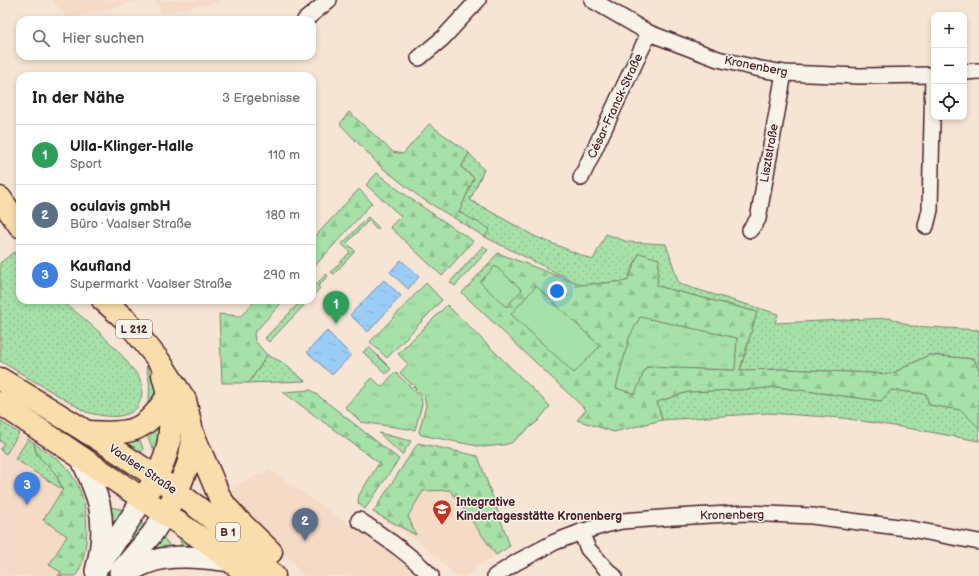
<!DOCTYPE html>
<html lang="de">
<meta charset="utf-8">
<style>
body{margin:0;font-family:"Balsamiq Sans",sans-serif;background:#f2f2f2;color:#202124}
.controls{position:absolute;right:12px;top:12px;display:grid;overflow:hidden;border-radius:8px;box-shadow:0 2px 6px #0003}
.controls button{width:36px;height:36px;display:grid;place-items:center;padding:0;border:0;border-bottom:1px solid #e0e0e0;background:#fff;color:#202124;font:20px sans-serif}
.you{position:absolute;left:557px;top:291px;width:14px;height:14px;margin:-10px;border:3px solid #fff;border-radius:50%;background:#1a73e8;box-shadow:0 0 0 6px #1a73e833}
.badge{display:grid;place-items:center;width:26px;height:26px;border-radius:50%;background:#c8321e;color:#fff;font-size:13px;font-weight:700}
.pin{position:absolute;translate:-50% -33px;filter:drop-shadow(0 1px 2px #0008)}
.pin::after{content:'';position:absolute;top:21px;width:14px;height:12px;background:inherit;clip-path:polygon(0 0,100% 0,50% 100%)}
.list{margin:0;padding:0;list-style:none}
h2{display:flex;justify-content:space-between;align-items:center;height:52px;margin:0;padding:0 16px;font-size:17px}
h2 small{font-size:13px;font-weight:400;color:#757577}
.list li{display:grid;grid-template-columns:26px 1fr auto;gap:12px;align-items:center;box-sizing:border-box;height:60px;padding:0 16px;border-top:1px solid #e0e0e0}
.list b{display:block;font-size:15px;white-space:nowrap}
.list p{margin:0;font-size:13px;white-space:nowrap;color:#757577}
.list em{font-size:13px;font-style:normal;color:#757577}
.icon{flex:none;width:22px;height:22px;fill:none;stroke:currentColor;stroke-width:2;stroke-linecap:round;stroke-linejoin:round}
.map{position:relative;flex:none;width:979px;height:576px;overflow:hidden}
.search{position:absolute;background:#fff;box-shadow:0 2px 6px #0003;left:16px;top:16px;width:300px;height:44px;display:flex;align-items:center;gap:10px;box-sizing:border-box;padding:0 14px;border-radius:12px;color:#757577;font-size:15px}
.panel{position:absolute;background:#fff;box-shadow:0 2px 6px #0003;left:16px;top:72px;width:300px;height:232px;border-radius:12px}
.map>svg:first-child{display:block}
</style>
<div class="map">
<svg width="979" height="576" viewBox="0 0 979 576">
<defs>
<pattern id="grass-dots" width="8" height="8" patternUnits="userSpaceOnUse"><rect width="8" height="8" fill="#a5e1a8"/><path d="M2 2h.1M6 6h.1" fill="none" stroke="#90c191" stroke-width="1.8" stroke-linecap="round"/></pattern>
<pattern id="forest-firs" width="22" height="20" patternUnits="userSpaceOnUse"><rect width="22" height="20" fill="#a5e1a8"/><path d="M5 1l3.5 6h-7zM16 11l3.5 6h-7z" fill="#90c191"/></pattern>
<pattern id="park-tufts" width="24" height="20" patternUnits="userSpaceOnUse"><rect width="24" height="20" fill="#a5e1a8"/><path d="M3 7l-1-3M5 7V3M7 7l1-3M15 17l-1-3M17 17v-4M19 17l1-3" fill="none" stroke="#90c191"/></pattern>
<pattern id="water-ripples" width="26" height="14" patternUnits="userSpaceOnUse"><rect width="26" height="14" fill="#99cdf7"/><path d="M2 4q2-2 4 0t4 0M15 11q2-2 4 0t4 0" fill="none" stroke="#85b0d4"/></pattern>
</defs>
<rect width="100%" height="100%" fill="#f6e5d4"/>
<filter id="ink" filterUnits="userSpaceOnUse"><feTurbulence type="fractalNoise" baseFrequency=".025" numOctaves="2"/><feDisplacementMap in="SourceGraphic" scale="8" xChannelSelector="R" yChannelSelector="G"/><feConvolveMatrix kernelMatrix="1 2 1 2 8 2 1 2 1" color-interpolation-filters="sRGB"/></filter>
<g filter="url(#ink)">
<g fill="#f5dbc6">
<path d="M52,0H143L67,19Z"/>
<path d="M154,0H217L219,2L162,13Z"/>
<path d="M0,422L28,439L62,464L72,474L78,486L86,510L87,535L83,560L76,576H0Z"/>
<path d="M415,449L503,550L465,576H454L441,561L424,546L373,512Z"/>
<path d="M270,470L409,565L420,576H304L234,499L232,486Z"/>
</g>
<g fill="url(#grass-dots)" stroke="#78806a">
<path d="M469,153L484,170L470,200L534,236L593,260L606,234L628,242L666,244L679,284L778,314L775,323L890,318L911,326L979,330V370L974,359L929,355L891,374L786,369L740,370L757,312L657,286L639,254L627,281L581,285L485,237L489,229L459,212L474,178L461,167Z"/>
<path d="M368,217L379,228L377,230L368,221L347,243L355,251L334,274L331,272L350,252L342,244Z"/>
<path d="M483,246L488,250L455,286L450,282Z"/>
<path d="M14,252L20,259V300H61C85,319 109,339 128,363C131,368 136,372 139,377C144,387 143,404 133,411C120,420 101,416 86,412L0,361V263Z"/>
<path d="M326,274L328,276L318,286L320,288L312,297V289Z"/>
<path d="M302,300H309L269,342L265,338Z"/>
<path d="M369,347L391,369L386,374L363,352Z"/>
<path d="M267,355L282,362L305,381L249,383Z"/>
<path d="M147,366C151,375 158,386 155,395C154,399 150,403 147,406C151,393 150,380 146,367Z"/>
<path d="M0,387L132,468L128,474L40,417L0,393Z"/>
<path d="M777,387L881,401L891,390L926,394L929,405L961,410L979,428V441L919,430L843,418L768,413L662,420L657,402L688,392L756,389Z"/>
<path d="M0,421L19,433L6,454L0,450L4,443L0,441Z"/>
<path d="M161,423L156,452L152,447L145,431Z"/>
<path d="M137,435L142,445L143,450L140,454L117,438Z"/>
<path d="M28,439L34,443L37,455L55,473L63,490L15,459Z"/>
<path d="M110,507L121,509L128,512L109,544Z"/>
<path d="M135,518L148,528L110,576H101Z"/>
<path d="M179,534L204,553L183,554Z"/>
<path d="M161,535L168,543L172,555L140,559Z"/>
</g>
<g fill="url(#forest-firs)" stroke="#78806a" fill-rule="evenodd">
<path d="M349,112L393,152L403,154L429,124L469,153L461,167L474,178L459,212L490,229L485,237L421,198L380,166L340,124Z"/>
<path d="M377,173C407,198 441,219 473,241L442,276L390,227L401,216L366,185Z"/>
<path d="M359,189L372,203L312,269V240Z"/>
<path d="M498,253L581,285L627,281L639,253L659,259L657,286L757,312L740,370L786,369L891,374L929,355L974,359L979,370V428L961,410L929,405L926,394L891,390L881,401L777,387L757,389L688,392L657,402L662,420L614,432L577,420L586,410L462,293ZM737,338L734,370L646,367Z"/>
<path d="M256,300H284L254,333L255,341L267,355L249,383H222L219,314L241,316Z"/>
<path d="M311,390L399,459L365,509L358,503L359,495L379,463L283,392Z"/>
<path d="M379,433L411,441L402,455Z"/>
<path d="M34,443C43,450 56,457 64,465C87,490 91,526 83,559C82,565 79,570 76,576H58L61,572L49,565L67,536L43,520L63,489L55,473L37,455Z"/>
<path d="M418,443L478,456L510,546L496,555L450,490L423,491L408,516L416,535L373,512Z"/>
</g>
<g fill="url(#park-tufts)" stroke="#78806a">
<path d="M426,283L442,300L387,358L370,342Z"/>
<path d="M447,305L550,406L538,421L511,443L503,445L483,447L421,435L419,432L426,405L424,397L400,373L408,364L398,354Z"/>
<path d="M640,317L737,338L735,370L646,367L635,394L616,388L629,338Z"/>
<path d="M395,372L421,397L422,404L415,430L361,422L345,407L372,378L382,387Z"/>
</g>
<g fill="#a5e1a8" stroke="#78806a">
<path d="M495,266L522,290L506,307L480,282Z"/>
<path d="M536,286L600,346L574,373L511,314Z"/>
</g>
<g fill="url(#water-ripples)" stroke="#7987a5">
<path d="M401,260L419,277L408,289L390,272Z"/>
<path d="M384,280L401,296L368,332L350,315Z"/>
<path d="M327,331L351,355L332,375L307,352Z"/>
</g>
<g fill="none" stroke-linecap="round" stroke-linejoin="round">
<g stroke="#4a1f2b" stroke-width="18">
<g id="minor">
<path d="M592,0L649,33L718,59L760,69L784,73L859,76L934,75"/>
<path d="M305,20L329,0"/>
<path d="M419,58L443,38L478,0"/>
<path d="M964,72L979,71"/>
<path d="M581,178L649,33"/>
<path d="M926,226L930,210L933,75"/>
<path d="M750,230L758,219L784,73"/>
<path d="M359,520C384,537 410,554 431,576"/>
<path d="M581,532L588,549L608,571L614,576"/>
<path d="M495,576L517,562L555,542L581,532L605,525L622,521L675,517L746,513L812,516L906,528L979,542"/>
</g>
</g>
<g stroke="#4a1f2b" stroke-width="24">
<g id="secondary">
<path d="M81,457C87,472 95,488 99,504C104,526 102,549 96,571"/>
<path d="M102,562L143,499"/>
<path d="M120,572L152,534L165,514"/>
<path d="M122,576C130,571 138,566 147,563C171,553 205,558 231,561"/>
</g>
</g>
<g stroke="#4a1f2b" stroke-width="25">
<g id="primary">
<path d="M0,198L20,226"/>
<path d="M103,300L126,320L160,362L185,400L192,432L191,450L189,462L177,492L170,504"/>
<path d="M0,379C67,420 135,459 197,507C225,528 249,552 274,576"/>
<path d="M0,403L180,524L208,543L249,576"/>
<path d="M87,432C129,434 145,434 168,395"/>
<path d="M193,434L220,498L227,508L239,521L271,552"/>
<path d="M149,489C153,482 158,475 161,467C171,446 172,420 168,396C167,389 165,382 163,375"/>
</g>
</g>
<use href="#minor" stroke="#f7f3e8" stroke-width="15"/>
<use href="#secondary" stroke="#f7f3e8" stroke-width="21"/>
<use href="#primary" stroke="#f9ddab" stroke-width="22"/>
</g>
</g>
<defs>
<g id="school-pin" transform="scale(1)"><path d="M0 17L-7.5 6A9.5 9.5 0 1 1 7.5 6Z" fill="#c8321e" stroke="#f7f3e8"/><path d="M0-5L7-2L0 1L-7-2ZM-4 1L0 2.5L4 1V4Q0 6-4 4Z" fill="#fff"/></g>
</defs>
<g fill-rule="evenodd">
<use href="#school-pin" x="442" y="509"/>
</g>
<g text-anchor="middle" stroke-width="3" stroke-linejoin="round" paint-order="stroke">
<g fill="#f7f3e8" stroke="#7e5f64" stroke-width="1">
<rect x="116" y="320" width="36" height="18" rx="3"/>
<rect x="216" y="523" width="24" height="18" rx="3"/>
</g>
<g font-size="11" font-weight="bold" fill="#4a1f2b">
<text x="134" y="333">L 212</text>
<text x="228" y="536">B 1</text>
</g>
<g font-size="12" fill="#4a1f2b" stroke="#f7f3e8">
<text transform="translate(756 66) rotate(11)" y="4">Kronenberg</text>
<text transform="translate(615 106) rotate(-65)" y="4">César-Franck-Straße</text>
<text transform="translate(769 153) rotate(-80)" y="4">Lisztstraße</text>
<text transform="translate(143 469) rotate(34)" y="4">Vaalser Straße</text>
<text transform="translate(732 515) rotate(-1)" y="4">Kronenberg</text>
</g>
<g font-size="12" font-weight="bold" fill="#4a1f2b" stroke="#f7f3e8" text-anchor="start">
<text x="456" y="506">Integrative<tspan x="456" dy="14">Kindertagesstätte Kronenberg</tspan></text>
</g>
</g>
</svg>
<div class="controls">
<button>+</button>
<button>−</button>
<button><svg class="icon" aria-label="locate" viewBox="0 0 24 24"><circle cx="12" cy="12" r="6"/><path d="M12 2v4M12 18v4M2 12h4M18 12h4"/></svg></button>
</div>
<div class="you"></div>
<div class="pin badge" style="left:336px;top:324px;background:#2e9e5b">1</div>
<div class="pin badge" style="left:305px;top:541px;background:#5c6f8a">2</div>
<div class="pin badge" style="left:27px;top:505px;background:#3f7fe0">3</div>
<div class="search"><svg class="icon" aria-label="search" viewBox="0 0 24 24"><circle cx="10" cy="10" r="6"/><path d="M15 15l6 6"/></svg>Hier suchen</div>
<section class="panel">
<h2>In der Nähe<small>3 Ergebnisse</small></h2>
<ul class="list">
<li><span class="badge" style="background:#2e9e5b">1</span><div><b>Ulla-Klinger-Halle</b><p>Sport</p></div><em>110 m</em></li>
<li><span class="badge" style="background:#5c6f8a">2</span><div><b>oculavis gmbH</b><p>Büro · Vaalser Straße</p></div><em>180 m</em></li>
<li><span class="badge" style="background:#3f7fe0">3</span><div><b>Kaufland</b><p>Supermarkt · Vaalser Straße</p></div><em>290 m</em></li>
</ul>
</section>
</div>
